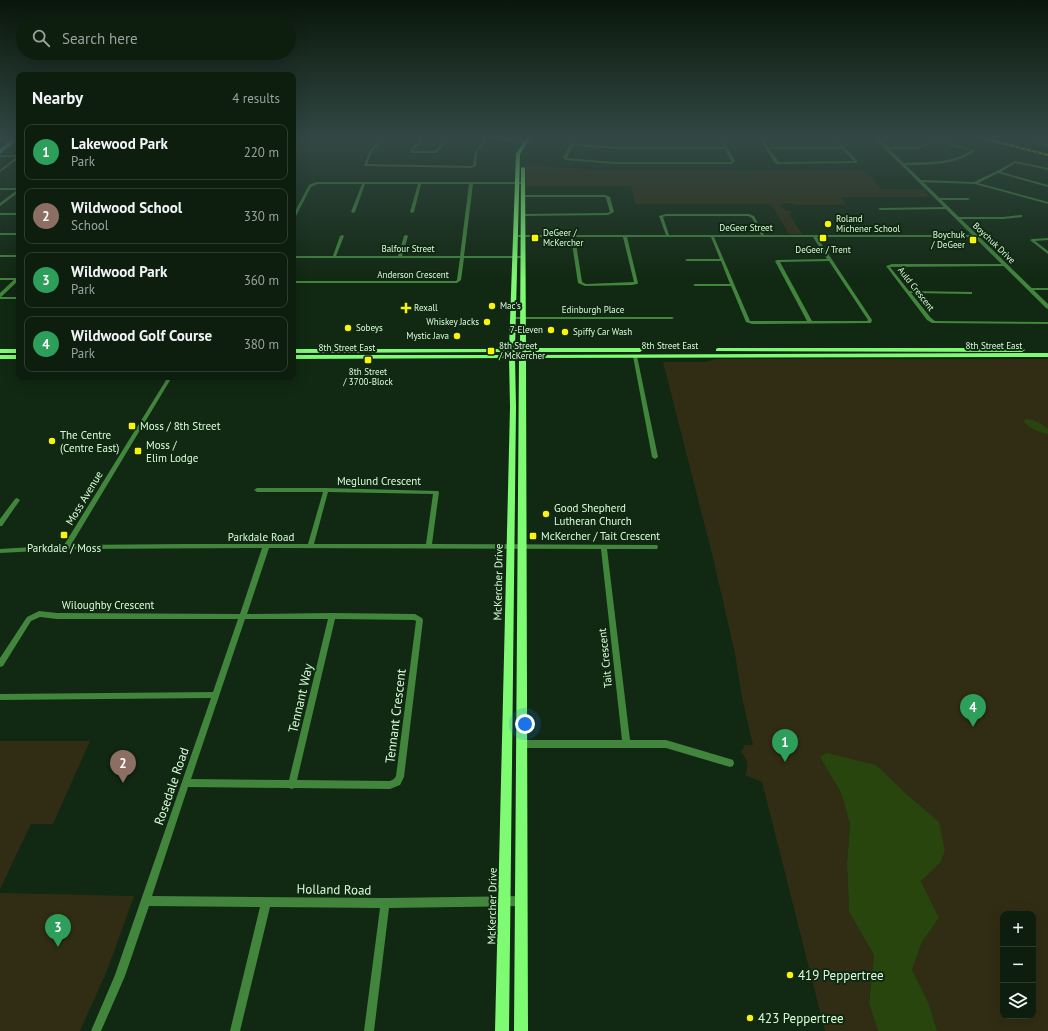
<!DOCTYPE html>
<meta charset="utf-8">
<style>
body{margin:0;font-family:"PT Sans",sans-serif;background:#1b2b1c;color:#f1f3f6}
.controls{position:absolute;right:12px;bottom:12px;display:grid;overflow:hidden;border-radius:8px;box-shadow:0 4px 16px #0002}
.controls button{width:36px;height:36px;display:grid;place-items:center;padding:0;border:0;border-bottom:1px solid #2d3c2e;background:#0d1e0e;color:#f1f3f6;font:20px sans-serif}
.you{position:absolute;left:525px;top:724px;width:14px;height:14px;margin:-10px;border:3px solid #fff;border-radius:50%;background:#1a73e8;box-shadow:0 0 0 6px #1a73e833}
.badge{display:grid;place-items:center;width:26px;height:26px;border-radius:50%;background:#f7f50b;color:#fff;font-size:13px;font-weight:700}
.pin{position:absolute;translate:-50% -33px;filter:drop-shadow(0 1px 2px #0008)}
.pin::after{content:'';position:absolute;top:21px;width:14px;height:12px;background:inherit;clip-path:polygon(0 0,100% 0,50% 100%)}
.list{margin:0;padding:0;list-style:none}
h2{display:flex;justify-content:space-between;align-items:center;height:52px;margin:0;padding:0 16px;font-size:17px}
h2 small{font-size:13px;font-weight:400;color:#9aa29e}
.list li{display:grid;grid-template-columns:26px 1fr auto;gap:12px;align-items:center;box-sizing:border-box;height:56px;margin:0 8px 8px;padding:0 8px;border:1px solid #2d3c2e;border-radius:8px}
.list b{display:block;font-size:15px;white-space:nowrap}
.list p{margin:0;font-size:13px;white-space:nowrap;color:#9aa29e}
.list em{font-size:13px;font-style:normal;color:#9aa29e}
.icon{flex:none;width:22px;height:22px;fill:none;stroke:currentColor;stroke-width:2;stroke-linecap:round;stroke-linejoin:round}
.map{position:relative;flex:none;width:1048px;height:1031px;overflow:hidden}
.search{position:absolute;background:#0d1e0e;box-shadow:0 4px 16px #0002;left:16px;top:16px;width:280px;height:44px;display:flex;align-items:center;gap:10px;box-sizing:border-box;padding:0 14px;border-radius:22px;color:#9aa29e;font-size:15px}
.panel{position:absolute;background:#0d1e0e;box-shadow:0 4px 16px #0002;left:16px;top:72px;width:280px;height:308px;border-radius:8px}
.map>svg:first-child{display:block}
</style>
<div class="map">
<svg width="1048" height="1031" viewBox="0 0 1048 1031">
<rect width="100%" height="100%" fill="#112812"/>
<g fill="#312d14" fill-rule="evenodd">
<path d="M300,137H363L353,146L371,147L366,152H304L293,171V146Z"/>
<path d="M526,164H542L545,166L610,171H866L881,189H923L930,197H841L846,205H797L788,203L779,205L787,211H790L792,213L789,214L802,234H789L771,204H637L635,203L631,186H526Z"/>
<path d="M717,359H1048V1031H937L929,1004L912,970L922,942L939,918L921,881L940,863L939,822L903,791L826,753L821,758L841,793L850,824L847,863L849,912L874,955L869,1000L878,1031H825L762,782L745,775C749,766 748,759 741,752L745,745H753L742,698L735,654L714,562L663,362H704ZM1003,914H1033V1016H1003Z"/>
<path d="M0,741H90L53,824H31L0,889Z"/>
<path d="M0,893L134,896L108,968L80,1031H0Z"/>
</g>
<g fill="#27450c">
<path d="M1025,419C1034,419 1041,423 1048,429V434C1040,433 1029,428 1024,422Z"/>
<path d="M826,753L876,765L903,791L939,822L945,851L940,863L921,881L939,918L922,942L912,970L929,1004L937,1031H878L869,1003L874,955L849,912L847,863L850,824L841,793L820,757Z"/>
</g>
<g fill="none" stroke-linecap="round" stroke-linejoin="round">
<g fill="#42853d" fill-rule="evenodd">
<path d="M384,137H387L372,151L367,164L471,166L473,165L475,152L486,137H489L477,152L476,166L471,168L364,166L370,150Z"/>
<path d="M422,137H425L413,151H435L448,137H451L437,153H410V151Z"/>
<path d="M575,137H577L573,144L618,147H724L719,137H721L735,161L732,164H614L565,160L563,157ZM573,146L618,149H725L731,161V162H614L567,158V157Z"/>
<path d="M759,137H762L768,147H841L832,137H835L858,162L856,163L777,164L774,162ZM769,149H842L854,161L779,162Z"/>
<path d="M1037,137H1040L1034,141L1048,144V146L1030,141Z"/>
<path d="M935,139L975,151C954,166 927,165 902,165L901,163C928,161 946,165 971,151L935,141L917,149H886L885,148L886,147H917Z"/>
<path d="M18,156H19V158L0,172V170Z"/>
<path d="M1015,161L1048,168V170L1015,163L1001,172L1048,185V187L998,173L978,183L1048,202V204L975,184L919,182L917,181L919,180L974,182L997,171Z"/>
<path d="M316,182H524L525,183L523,184H473L464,256H523L525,257L523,258H464L461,280L457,283H293V281H456L457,280L460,258H293V256H333L340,236L342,235L344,236L336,256H398L404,236L406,235L408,236L402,256H460L469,184H421L414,212L412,213L410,212L418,184H365L355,212L353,213L351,212L362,184H317L311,187L295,218L293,219V215L309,185Z"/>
<path d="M0,188H19V192L0,206V203L17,190H0Z"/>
<path d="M522,195H605L610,197L614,212L608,215L523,216L521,215L522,214L607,213L610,212L606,198L605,197H522Z"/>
<path d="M938,198H968L970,199L968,200H937V198Z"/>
<path d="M947,207L949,208L948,209L880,210L878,209L880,208Z"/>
<rect x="0" y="213" width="19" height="2"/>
<path d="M666,214H749L754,216L764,235H976L978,236L976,237H817L872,320L871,323L752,324L746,322L731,286H695L693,285L695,284H730L721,261H687L685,260L687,259H720L711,237H627L638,283L637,284L632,285L585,286L578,283L571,237H516L514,236L516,235H666L659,216ZM666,216H748L752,218L761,235H669L663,217ZM575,237H623L634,282L586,284L582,282ZM714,237H813L827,259L777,260L775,261L807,321H750ZM829,261L868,320L867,321H812L780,262Z"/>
<path d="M1021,215H1022V217L1003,219H957L955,218L957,217H1003Z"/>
<rect x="0" y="233" width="19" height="2"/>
<path d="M1048,238V240L1035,241L1048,251V254L1030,240L1032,239Z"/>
<rect x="0" y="255" width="19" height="2"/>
<path d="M892,264H1006V266H1005L890,267L909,291L972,292V294H971L911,293L931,318L935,321L1048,322V324L932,323L927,320L886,266Z"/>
<rect x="0" y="278" width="19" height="2"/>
<path d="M1029,288H1048V290H1030L1028,289Z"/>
<rect x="0" y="297" width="19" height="2"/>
<path d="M512,317H672L674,318L672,319H512Z"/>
<path d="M633,355H635L637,356L658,457L655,459L652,457L633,356Z"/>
<path d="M168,377H172L71,545L185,544H308L323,492H257L254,490L257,488H326L438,491L439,492L432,544L657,545L658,547L657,549H607L630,740H666L730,759L733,760L734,763L733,766L730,767L666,748H521L518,747L517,744L518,741L521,740H622L601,549L269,548L247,614L332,613L415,614L422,618L423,620L404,777L400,785L390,789L294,788L292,789L289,788L188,787L152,896L385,898L521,896L524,898L526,901L524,904L521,906L389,908L374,1031H364L380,908L270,907L240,1031H230L260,907L149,906L125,976L101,1031H91L115,975L211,698L0,700V694L213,692L238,619H57L40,617L31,621L3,666L0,667V658L27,617L39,611L57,613L240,614L262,548L77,549L0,553V549L64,545ZM328,492L433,494L426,544H314ZM245,619H328L289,780L191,779ZM335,619L414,620L416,621L396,776L394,779L390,781L297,780Z"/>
<path d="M17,498L20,500L2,526H0V519L15,499Z"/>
</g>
<g fill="#42853d" fill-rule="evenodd">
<path d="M472,137H489L534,142L532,143Z"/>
<path d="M873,137H877L1048,304V309L1046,308Z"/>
<rect x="0" y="155" width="19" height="2"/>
<path d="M19,275V280L0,298V293Z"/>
</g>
<g fill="#7efb73" fill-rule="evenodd">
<path d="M527,137H531L520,154L515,349L520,348L521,168L523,167L525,168L526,348H640L643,350L640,352H526V355L1048,353V357L526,358L528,1031H514L519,358H515L516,407L509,1031H495L510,407L509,358L293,359V355H509V352L293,353V349H509L516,154ZM515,352H519V355H515Z"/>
<path d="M718,348H1022L1025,350L1022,352L716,351V349Z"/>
<rect x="0" y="349" width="19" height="4"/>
<rect x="0" y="355" width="19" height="4"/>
</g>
<g fill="#57b7fa" fill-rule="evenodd">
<path d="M0,137H4L0,140Z"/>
<path d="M13,137L19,138L0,154V149Z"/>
</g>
<g stroke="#f7f50b" stroke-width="2">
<path id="rail" d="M978,137L1048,155"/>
</g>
<use href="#rail" stroke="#112812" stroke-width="1" stroke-dasharray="3" stroke-linecap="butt"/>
</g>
<linearGradient id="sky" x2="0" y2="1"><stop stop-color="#09160a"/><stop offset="0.49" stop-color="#324844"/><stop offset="1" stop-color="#324844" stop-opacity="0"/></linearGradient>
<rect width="1048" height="281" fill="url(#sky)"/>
<g fill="#f7f50b" stroke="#112812" stroke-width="1.5">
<circle cx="828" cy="224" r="4"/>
<rect x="531" y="234" width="8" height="8" rx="2"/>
<rect x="819" y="234" width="8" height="8" rx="2"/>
<rect x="969" y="236" width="8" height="8" rx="2"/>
<circle cx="492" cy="306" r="4"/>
<path d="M404 302h4v4h4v4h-4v4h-4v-4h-4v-4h4z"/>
<circle cx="487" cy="322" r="4"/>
<circle cx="348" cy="328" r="4"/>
<circle cx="551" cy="330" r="4"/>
<circle cx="565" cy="332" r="4"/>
<circle cx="457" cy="336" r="4"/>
<rect x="487" y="347" width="8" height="8" rx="2"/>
<rect x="364" y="356" width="8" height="8" rx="2"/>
<rect x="128" y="422" width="8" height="8" rx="2"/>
<circle cx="52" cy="441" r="4"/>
<rect x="134" y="447" width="8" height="8" rx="2"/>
<circle cx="546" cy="514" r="4"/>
<rect x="60" y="531" width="8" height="8" rx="2"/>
<rect x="529" y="532" width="8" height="8" rx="2"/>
<circle cx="790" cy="975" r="4"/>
<circle cx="750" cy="1018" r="4"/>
</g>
<g text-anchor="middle" stroke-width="4" stroke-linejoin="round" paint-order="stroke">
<g font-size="9" fill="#d8fed9" stroke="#112812" text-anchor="start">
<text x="836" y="222">Roland<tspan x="836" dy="10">Michener School</tspan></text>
<text x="543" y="236">DeGeer /<tspan x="543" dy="10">McKercher</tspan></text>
<text x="965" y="238" text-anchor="end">Boychuk<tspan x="965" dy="10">/ DeGeer</tspan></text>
<text x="823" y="253" text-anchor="middle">DeGeer / Trent</text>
<text x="500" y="309">Mac's</text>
<text x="414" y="311">Rexall</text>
<text x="479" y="325" text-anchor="end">Whiskey Jacks</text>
<text x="356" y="331">Sobeys</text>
<text x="543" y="333" text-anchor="end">7-Eleven</text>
<text x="573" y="335">Spiffy Car Wash</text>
<text x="449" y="339" text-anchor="end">Mystic Java</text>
<text x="499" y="349">8th Street<tspan x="499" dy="10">/ McKercher</tspan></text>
<text x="368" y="375" text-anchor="middle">8th Street<tspan x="368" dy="10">/ 3700-Block</tspan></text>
</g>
<g font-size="9" fill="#d8fed9" stroke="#112812">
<text x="746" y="231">DeGeer Street</text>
<text transform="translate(994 243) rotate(44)" y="3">Boychuk Drive</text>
<text x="408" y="252">Balfour Street</text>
<text x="413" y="278">Anderson Crescent</text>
<text transform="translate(916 289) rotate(52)" y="3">Auld Crescent</text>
<text x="593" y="313">Edinburgh Place</text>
<text x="670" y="349">8th Street East</text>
<text x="994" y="349">8th Street East</text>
<text x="347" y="351">8th Street East</text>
</g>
<g font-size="11" fill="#d8fed9" stroke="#112812" text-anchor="start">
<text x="140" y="430">Moss / 8th Street</text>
<text x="60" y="439">The Centre<tspan x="60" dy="13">(Centre East)</tspan></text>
<text x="146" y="449">Moss /<tspan x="146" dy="13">Elim Lodge</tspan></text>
<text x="554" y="512">Good Shepherd<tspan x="554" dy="13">Lutheran Church</tspan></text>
<text x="541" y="540">McKercher / Tait Crescent</text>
<text x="64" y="552" text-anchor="middle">Parkdale / Moss</text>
</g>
<g font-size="11" fill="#d8fed9" stroke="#112812">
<text x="379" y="485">Meglund Crescent</text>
<text transform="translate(84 498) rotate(-59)" y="4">Moss Avenue</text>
<text x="261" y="541">Parkdale Road</text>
<text transform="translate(498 582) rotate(-89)" y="4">McKercher Drive</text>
<text x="108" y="609">Wiloughby Crescent</text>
<text transform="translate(605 658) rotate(-96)" y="4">Tait Crescent</text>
<text transform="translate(492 906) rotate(-89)" y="4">McKercher Drive</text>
</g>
<g font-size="13" fill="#d8fed9" stroke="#112812">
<text transform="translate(300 698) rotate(-77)" y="5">Tennant Way</text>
<text transform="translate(395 716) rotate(-83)" y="5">Tennant Crescent</text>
<text transform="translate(171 786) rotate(-71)" y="5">Rosedale Road</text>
<text transform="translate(334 889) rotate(1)" y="5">Holland Road</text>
</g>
<g font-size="13" fill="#d8fed9" stroke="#112812" text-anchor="start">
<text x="798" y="980">419 Peppertree</text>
<text x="758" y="1023">423 Peppertree</text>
</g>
</g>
</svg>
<div class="controls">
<button>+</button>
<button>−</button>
<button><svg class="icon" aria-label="layers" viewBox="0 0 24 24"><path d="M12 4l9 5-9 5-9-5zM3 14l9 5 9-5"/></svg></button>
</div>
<div class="you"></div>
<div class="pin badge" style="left:785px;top:762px;background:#2e9e5b">1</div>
<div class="pin badge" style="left:123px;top:783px;background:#8d6e63">2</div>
<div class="pin badge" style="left:58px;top:947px;background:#2e9e5b">3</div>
<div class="pin badge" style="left:973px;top:727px;background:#2e9e5b">4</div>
<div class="search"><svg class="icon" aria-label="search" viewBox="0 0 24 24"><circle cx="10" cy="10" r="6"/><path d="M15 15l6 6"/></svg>Search here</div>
<section class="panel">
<h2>Nearby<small>4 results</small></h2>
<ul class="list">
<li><span class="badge" style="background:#2e9e5b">1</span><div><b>Lakewood Park</b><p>Park</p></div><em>220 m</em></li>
<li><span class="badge" style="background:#8d6e63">2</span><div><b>Wildwood School</b><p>School</p></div><em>330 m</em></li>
<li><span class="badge" style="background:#2e9e5b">3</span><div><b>Wildwood Park</b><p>Park</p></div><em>360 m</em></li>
<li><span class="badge" style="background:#2e9e5b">4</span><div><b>Wildwood Golf Course</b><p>Park</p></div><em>380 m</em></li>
</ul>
</section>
</div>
